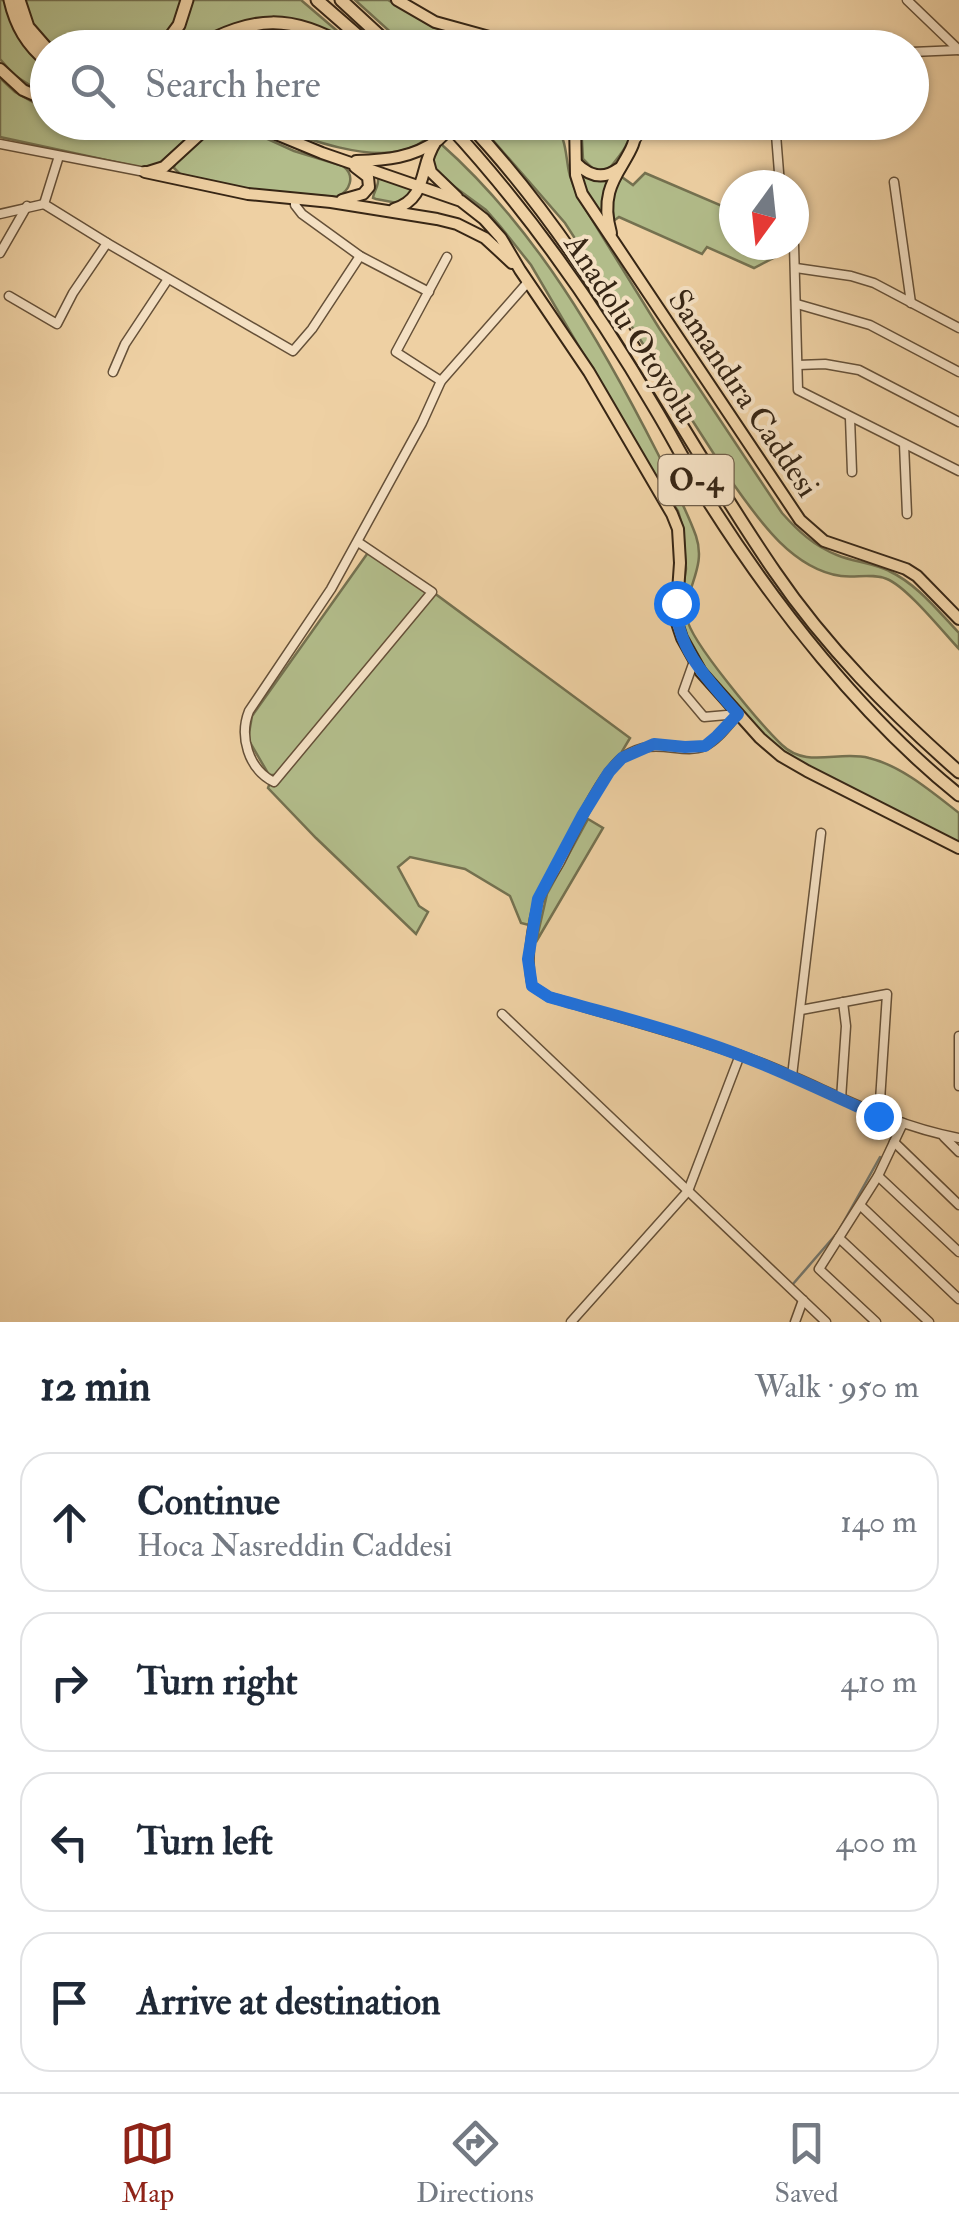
<!DOCTYPE html>
<meta charset="utf-8">
<style>
body{margin:0;font-family:"IM FELL Double Pica",serif;background:#f2f2f3;color:#1f2937}
.compass{position:absolute;left:719px;top:170px;width:90px;height:90px;border-radius:50%;background:#fff;box-shadow:0 2px 8px #0004;rotate:195deg}
.stop{position:absolute;width:30px;height:30px;margin:-22px;border:8px solid #1a73e8;border-radius:50%;background:#fff}
.stop.end{background:#1a73e8;border-color:#fff;box-shadow:0 2px 10px #0008}
.list{margin:0;padding:0;list-style:none}
h2{display:flex;justify-content:space-between;align-items:center;height:130px;margin:0;padding:0 40px;font-size:42px}
h2 small{font-size:32px;font-weight:400;color:#747a83}
.list li{display:grid;grid-template-columns:65px 1fr auto;gap:30px;align-items:center;box-sizing:border-box;height:140px;margin:0 20px 20px;padding:0 20px;border:2px solid #e0e1e3;border-radius:30px}
.list b{display:block;font-size:38px;white-space:nowrap}
.list p{margin:0;font-size:32px;white-space:nowrap;color:#747a83}
.list em{font-size:32px;font-style:normal;color:#747a83}
.icon{flex:none;width:55px;height:55px;fill:none;stroke:currentColor;stroke-width:2;stroke-linecap:round;stroke-linejoin:round}
.map{position:relative;flex:none;width:959px;height:1322px;overflow:hidden}
.search{position:absolute;background:#fff;box-shadow:0 2px 8px #0004;left:30px;right:30px;top:30px;height:110px;display:flex;align-items:center;gap:25px;box-sizing:border-box;padding:0 35px;border-radius:55px;color:#747a83;font-size:38px}
.sheet{height:770px;background:#fff}
nav{display:flex;justify-content:space-around;align-items:center;box-sizing:border-box;height:140px;border-top:2px solid #e0e1e3;background:#fff;font-size:28px;color:#747a83}
nav a{display:grid;justify-items:center;gap:5px}
nav .on{color:#8f2418}
.map>svg:first-child{display:block}
</style>
<div class="map">
<svg width="959" height="1322" viewBox="0 0 959 1322">
<rect width="100%" height="100%" fill="#eed0a3"/>
<filter id="stains"><feTurbulence type="fractalNoise" baseFrequency=".002" numOctaves="4"/><feColorMatrix values="0 0 0 0 .2 0 0 0 0 .09 0 0 0 0 .02 0 0 0 .5 -.17"/></filter>
<radialGradient id="worn" r=".72"><stop offset=".6" stop-color="#630" stop-opacity="0"/><stop offset="1" stop-color="#630" stop-opacity=".3"/></radialGradient>
<g fill="#b2bc8a" stroke="#747150" stroke-width="2.5">
<path d="M0,0H5C12,28 23,51 47,68V96L14,75L0,59Z"/>
<path d="M23,0H183C178,18 170,35 156,48L50,47L31,24Z"/>
<path d="M191,0H301L356,47C311,21 269,9 219,30C198,39 193,47 167,48Z"/>
<path d="M355,0H388L433,27L507,47H407Z"/>
<path d="M266,29C292,31 312,34 335,47L206,48L232,34Z"/>
<path d="M0,78L15,92L47,110L48,122L205,123L152,170L0,137Z"/>
<path d="M224,123L234,124L294,151L343,166C356,176 350,191 337,197L250,190L183,177L174,168L175,161L214,127Z"/>
<path d="M266,123H422L433,134C427,138 420,144 413,147C374,165 303,138 266,123Z"/>
<path d="M478,123H552C567,137 565,153 569,172C571,181 575,189 578,197L659,328L782,513C798,531 814,546 837,555C854,562 873,563 889,571C917,584 938,611 959,633V649C943,632 907,587 887,579C873,573 856,578 841,576C792,569 758,519 732,482L565,223Z"/>
<path d="M581,123H631C634,140 619,157 608,170H594L583,159Z"/>
<path d="M441,144C536,228 601,342 658,454C671,481 686,508 696,536C707,568 684,588 687,618C689,640 763,727 782,745C807,769 839,750 869,758C902,766 932,792 959,813V843L784,754L764,736L717,684L688,644L679,611L686,569L683,528L678,511L653,473L531,265L500,226L486,210L437,174L432,168L434,153Z"/>
<path d="M579,173L599,181L610,178L603,197L604,218L585,193Z"/>
<path d="M645,173L734,211V245H790L791,249L754,268L707,247L702,254L619,217L612,222L609,198L619,175L633,185Z"/>
<path d="M378,178L415,188L411,198L397,203L376,199L373,198C374,190 379,187 378,178Z"/>
<path d="M372,547L630,738L540,890L529,925L521,923L510,896L465,869L410,857L398,867L419,906L428,912L416,934L316,838L268,788L273,775H269L248,739L252,716Z"/>
<path d="M588,819L603,828L536,942L547,894Z"/>
</g>
<g fill="none" stroke-linecap="round" stroke-linejoin="round">
<path stroke="#757b73" stroke-width="2.5" d="M793,1284L838,1232L880,1157"/>
<g stroke="#655038" stroke-width="11">
<g id="minor">
<path d="M907,0L959,50"/>
<path d="M912,52L959,50"/>
<path d="M775,122L780,185"/>
<path d="M637,138L651,122"/>
<path d="M0,144L145,172"/>
<path d="M59,156L44,204L107,243L293,351L312,329L360,256"/>
<path d="M894,182L911,303"/>
<path d="M295,198V205L302,214L360,256L429,292"/>
<path d="M0,214L44,204"/>
<path d="M794,245L798,390L959,471"/>
<path d="M0,253L27,206"/>
<path d="M796,268L851,276L874,283L959,328"/>
<path d="M9,296L57,324L73,293L107,243"/>
<path d="M797,304L870,325L959,372"/>
<path d="M798,365L825,364L859,370L959,422"/>
<path d="M113,372L125,344L168,279"/>
<path d="M441,381L396,352L447,257"/>
<path d="M850,418L852,472"/>
<path d="M904,444L907,514"/>
<path d="M358,542L432,592L274,782C248,769 239,736 249,711L331,589L422,423L441,381L528,282"/>
<path d="M694,661L683,692L704,717L738,714"/>
<path d="M738,714C729,724 718,740 705,746C680,756 655,735 623,757C601,773 573,836 560,862C553,875 542,888 538,902C531,929 526,960 532,986L549,997C621,1018 693,1037 764,1064C829,1090 888,1125 959,1138"/>
<path d="M801,1010L887,994L879,1116"/>
<path d="M502,1014L826,1322"/>
<path d="M959,1036V1086"/>
<path d="M792,1076L821,833"/>
<path d="M841,1099L846,1026L843,1002"/>
<path d="M944,1137L959,1152"/>
<path d="M894,1142L959,1205"/>
<path d="M878,1176L959,1252"/>
<path d="M861,1206L959,1299"/>
<path d="M839,1238L929,1322"/>
<path d="M571,1322L688,1191L740,1055"/>
<path d="M795,1322L803,1300"/>
<path d="M876,1322L819,1269L878,1176L903,1123"/>
</g>
</g>
<g stroke="#372615" stroke-width="14">
<g id="major">
<path d="M397,0L435,22L529,48"/>
<path d="M0,69L23,90L48,101"/>
<path d="M247,122L322,153L461,201L484,219L501,238L520,270L589,372L672,514L678,529L680,563L676,620L682,638L701,672L760,738L781,756L807,771L959,848"/>
<path d="M575,122L576,175L582,194L800,520L824,541L906,569L917,576L959,619"/>
<path d="M356,161C387,160 412,158 438,140"/>
<path d="M428,161L431,172L457,197"/>
<path d="M576,163C589,176 603,180 618,169"/>
<path d="M145,172L248,194L331,202L437,219L457,224L485,238L512,263"/>
<path d="M148,172L164,167L213,122"/>
<path d="M342,200L363,194L369,187L368,177L355,167"/>
<path d="M394,209C428,199 419,167 435,143"/>
<path d="M611,233C594,174 640,163 636,122"/>
</g>
</g>
<g stroke="#372615" stroke-width="15">
<g id="highway">
<path d="M10,0C16,26 27,45 48,62"/>
<path d="M19,0L28,27L48,50"/>
<path d="M317,0L372,48"/>
<path d="M341,0L393,48"/>
<path d="M162,48L179,25L187,0"/>
<path d="M195,48C254,16 290,13 349,48"/>
<path d="M446,122C526,208 597,309 656,410C674,440 690,472 709,502C775,606 862,717 959,795"/>
<path d="M467,122C594,256 671,421 775,572C826,647 891,712 959,772"/>
</g>
</g>
<use href="#minor" stroke="#f4e0c3" stroke-width="8"/>
<use href="#major" stroke="#eed0a3" stroke-width="10"/>
<use href="#highway" stroke="#eed0a3" stroke-width="11"/>
<g stroke="#372615" stroke-width="14" stroke-linecap="butt">
<path id="major-bridge" d="M438,140L457,122"/>
</g>
<use href="#major-bridge" stroke="#eed0a3" stroke-width="10"/>
</g>
<g fill="none" stroke-linecap="round" stroke-linejoin="round">
<path stroke="#1a73e8" stroke-width="12" d="M676,603C676,649 709,681 738,714L717,736L705,746L685,747L654,744L622,758L609,772L582,816L538,899L528,959L532,986L549,997C601,1012 655,1025 706,1043C766,1063 821,1090 878,1116"/>
</g>
<g text-anchor="middle" stroke-width="8" stroke-linejoin="round" paint-order="stroke">
<rect fill="#f4e0c3" stroke="#705e49" stroke-width="2.5" x="658.5" y="455" width="75" height="50" rx="8"/>
<g font-size="30" font-weight="bold" fill="#372615">
<text x="696" y="490">O-4</text>
</g>
<g font-size="32" fill="#372615" stroke="#f4e0c3">
<text transform="translate(632 328) rotate(57)" y="11">Anadolu Otoyolu</text>
<text transform="translate(744 393) rotate(56)" y="11">Samandıra Caddesi</text>
</g>
</g>
<rect width="100%" height="100%" filter="url(#stains)"/>
<rect width="100%" height="100%" fill="url(#worn)"/>
</svg>
<svg class="compass" viewBox="-18 -18 36 36"><path d="M0-13l5 13h-10z" fill="#e53935"/><path d="M0 13l5-13h-10z" fill="#747a83"/></svg>
<div class="stop" style="left:676px;top:603px"></div>
<div class="stop end" style="left:878px;top:1116px"></div>
<div class="search"><svg class="icon" aria-label="search" viewBox="0 0 24 24"><circle cx="10" cy="10" r="6"/><path d="M15 15l6 6"/></svg>Search here</div>
</div>
<section class="sheet">
<h2>12 min<small>Walk · 950 m</small></h2>
<ul class="list">
<li><svg class="icon" aria-label="ahead" viewBox="0 0 24 24"><path d="M12 20V5M6 11l6-6 6 6"/></svg><div><b>Continue</b><p>Hoca Nasreddin Caddesi</p></div><em>140 m</em></li>
<li><svg class="icon" aria-label="right" viewBox="0 0 24 24"><path d="M7 20v-9h11M14 6l5 5-5 5"/></svg><div><b>Turn right</b></div><em>410 m</em></li>
<li><svg class="icon" aria-label="left" viewBox="0 0 24 24"><path d="M17 20v-9H6M10 6l-5 5 5 5"/></svg><div><b>Turn left</b></div><em>400 m</em></li>
<li><svg class="icon" aria-label="arrive" viewBox="0 0 24 24"><path d="M6 21V4h12l-3 4 3 4H6"/></svg><div><b>Arrive at destination</b></div></li>
</ul>
</section>
<nav>
<a class="on"><svg class="icon" aria-label="map" viewBox="0 0 24 24"><path d="M3 6l6-2 6 2 6-2v14l-6 2-6-2-6 2zM9 4v14M15 6v14"/></svg>Map</a>
<a><svg class="icon" aria-label="directions" viewBox="0 0 24 24"><path d="M12 3l9 9-9 9-9-9zM9 14v-3h6M13 9l2 2-2 2"/></svg>Directions</a>
<a><svg class="icon" aria-label="saved" viewBox="0 0 24 24"><path d="M7 4h10v16l-5-4-5 4z"/></svg>Saved</a>
</nav>
